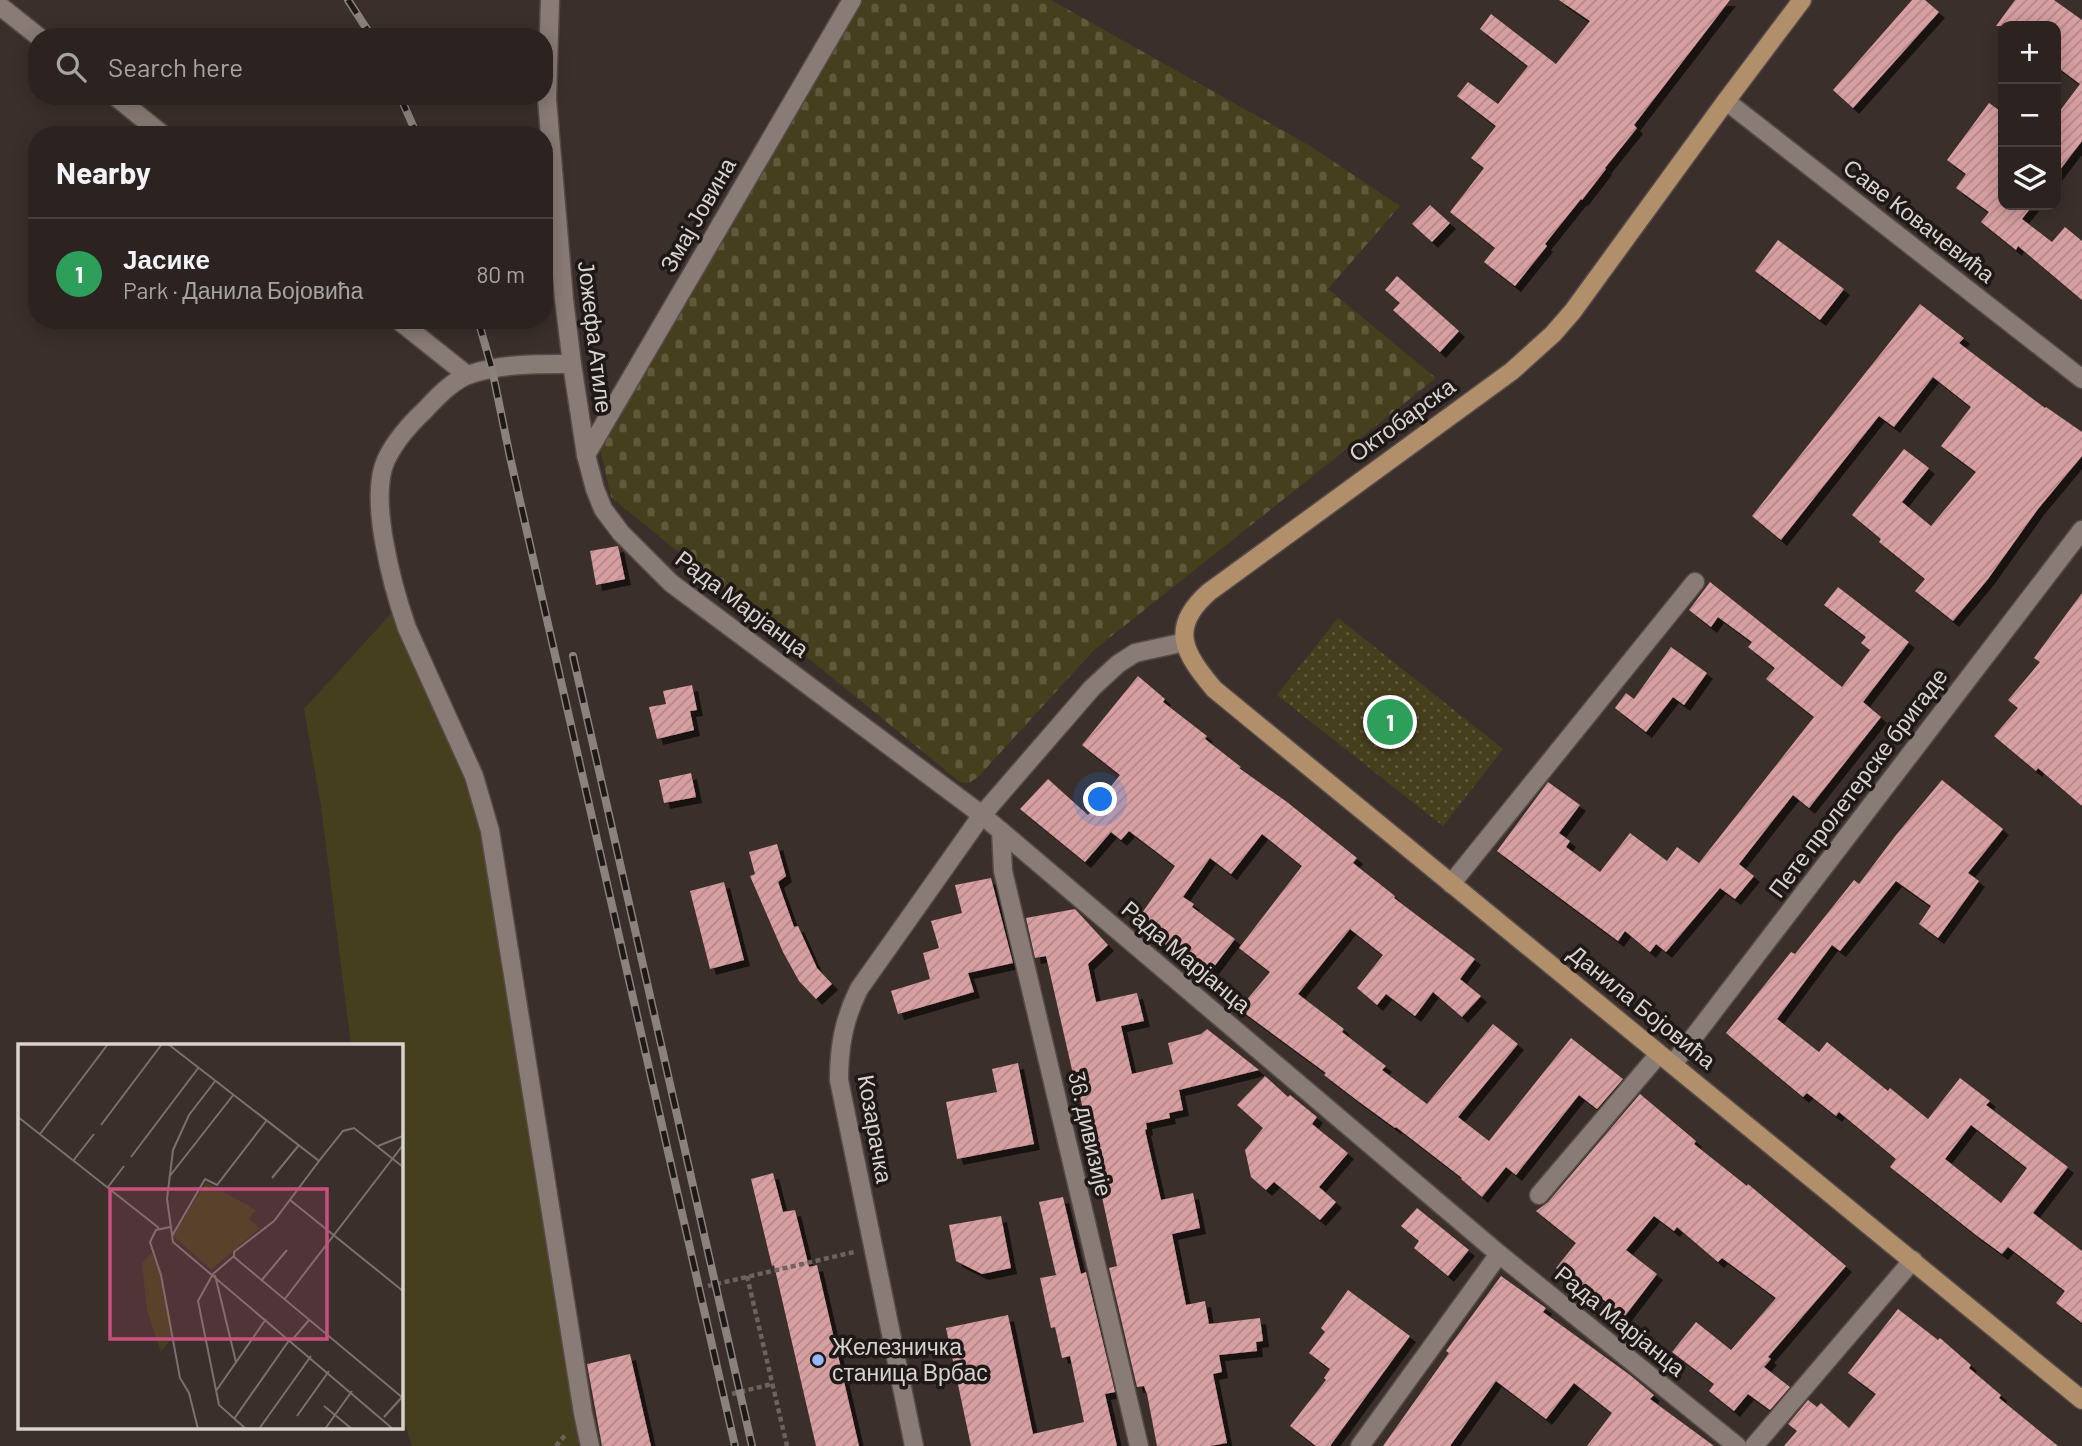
<!DOCTYPE html>
<meta charset="utf-8">
<style>
body{margin:0;font-family:Barlow,sans-serif;background:#342b29;color:#f1f3f6}
.controls{position:absolute;right:21px;top:21px;display:grid;overflow:hidden;border-radius:14px;box-shadow:0 4px 18px #0003}
.controls button{width:63px;height:63px;display:grid;place-items:center;padding:0;border:0;border-bottom:2px solid #48403e;background:#2c2320;color:#f1f3f6;font:35px sans-serif}
.you{position:absolute;left:1101px;top:800px;width:24px;height:24px;margin:-18px;border:5px solid #fff;border-radius:50%;background:#1a73e8;box-shadow:0 0 0 10px #1a73e833}
.badge{display:grid;place-items:center;width:46px;height:46px;border-radius:50%;background:#98b5fd;color:#fff;font-size:23px;font-weight:700}
.pin{position:absolute;translate:-50% -50%;border:4px solid #fff;box-shadow:0 2px 7px #0006}
.list{margin:0;padding:0;list-style:none}
h2{display:flex;justify-content:space-between;align-items:center;height:91px;margin:0;padding:0 28px;font-size:30px}
h2 small{font-size:23px;font-weight:400;color:#a6a4a5}
.list li{display:grid;grid-template-columns:46px 1fr auto;gap:21px;align-items:center;box-sizing:border-box;height:112px;padding:0 28px;border-top:2px solid #48403e}
.list b{display:block;font-size:26px;white-space:nowrap}
.list p{margin:0;font-size:23px;white-space:nowrap;color:#a6a4a5}
.list em{font-size:23px;font-style:normal;color:#a6a4a5}
.icon{flex:none;width:38px;height:38px;fill:none;stroke:currentColor;stroke-width:2;stroke-linecap:round;stroke-linejoin:round}
.map{position:relative;flex:none;width:2082px;height:1446px;overflow:hidden}
.search{position:absolute;background:#2c2320;box-shadow:0 4px 18px #0003;left:28px;top:28px;width:525px;height:77px;display:flex;align-items:center;gap:18px;box-sizing:border-box;padding:0 24px;border-radius:28px;color:#a6a4a5;font-size:26px}
.panel{position:absolute;background:#2c2320;box-shadow:0 4px 18px #0003;left:28px;top:126px;width:525px;height:203px;border-radius:28px}
.map>svg:first-child{display:block}
</style>
<div class="map">
<svg width="2082" height="1446" viewBox="0 0 2082 1446">
<defs>
<pattern id="cemetery-stones" width="16" height="16" patternUnits="userSpaceOnUse" patternTransform="scale(1.75)"><rect width="16" height="16" fill="#463f1d"/><path d="M2 7V4a2 2 0 0 1 4 0v3zM10 15v-3a2 2 0 0 1 4 0v3z" fill="#605a3d"/></pattern>
<pattern id="park-dots" width="8" height="8" patternUnits="userSpaceOnUse" patternTransform="scale(1.75)"><rect width="8" height="8" fill="#463f1d"/><path d="M2 2h.1M6 6h.1" fill="none" stroke="#605a3d" stroke-width="1.8" stroke-linecap="round"/></pattern>
<pattern id="building-hatch" width="6" height="6" patternUnits="userSpaceOnUse" patternTransform="scale(1.75)"><rect width="6" height="6" fill="#d79fa1"/><path d="M-1 1l2-2M0 6l6-6M5 7l2-2" fill="none" stroke="#b28788"/></pattern>
<filter id="shadow"><feDropShadow dx="6" dy="6" stdDeviation="0" flood-color="#0009"/></filter>
</defs>
<rect width="100%" height="100%" fill="#3b2f2b"/>
<path fill="#463f1d" d="M399,605L474,776L587,1432L577,1446H412L401,1413V1045H351L321,806L304,709Z"/>
<path fill="url(#cemetery-stones)" d="M862,0H1051L1310,146L1400,206L1328,289L1436,378L1094,650L978,777L969,783L960,782L611,497L600,448Z"/>
<path fill="url(#park-dots)" d="M1338,618L1503,749L1443,826L1277,695Z"/>
<g fill="url(#building-hatch)" fill-rule="evenodd" filter="url(#shadow)">
<path d="M1559,0H1730L1634,125L1637,128L1605,168L1606,169L1582,200L1581,199L1545,244L1547,246L1515,286L1484,262L1495,248L1450,212L1484,168L1471,158L1496,126L1457,96L1468,82L1498,104L1528,66L1480,29L1491,14L1556,64L1590,21Z"/>
<path d="M1912,0H1925L1939,12L1853,108L1833,90Z"/>
<path d="M2015,0H2054L2082,20V141L2056,175V116L2080,84L2056,66V26H1996Z"/>
<path d="M1989,103L2003,113V205H2033L2022,219L2052,242L2065,227L2082,241V300L2018,246L2016,250L1981,222L1989,212L1956,188L1966,174L1947,160Z"/>
<path d="M1430,205L1450,223L1432,242L1412,224Z"/>
<path d="M1778,240L1844,289L1820,320L1755,271Z"/>
<path d="M1397,276L1459,331L1440,352L1393,310L1400,303L1385,290Z"/>
<path d="M1920,304L1964,338L1959,343L2045,408L2046,407L2082,432V456L2038,509L1988,579L1953,621L1915,591L1925,579L1879,542L1881,539L1852,515L1904,449L1929,468L1902,502L1931,526L1976,472L1941,446L1971,407L1933,377L1894,427L1879,416L1781,540L1752,516Z"/>
<path d="M618,546L625,579L596,585L590,551Z"/>
<path d="M1710,582L1842,687L1870,650L1861,643L1866,637L1824,605L1838,587L1909,642L1863,702L1881,717L1809,808L1793,795L1739,864L1754,876L1735,899L1720,888L1666,952L1656,944L1650,952L1625,931L1618,941L1497,851L1548,782L1580,805L1559,833L1570,841L1566,847L1600,872L1630,833L1667,861L1677,847L1699,863L1714,844L1814,717L1766,679L1775,668L1748,647L1752,642L1718,617L1711,627L1689,610Z"/>
<path d="M2082,593V806L2038,768L2036,771L1994,736L2018,708L2008,700L2040,662L2034,658Z"/>
<path d="M1671,647L1707,673L1684,705L1673,697L1646,732L1615,708L1626,693L1634,699Z"/>
<path d="M1138,676L1165,699L1163,702L1207,736L1205,739L1241,767L1239,768L1287,802L1357,858L1353,863L1395,896L1394,898L1475,959L1460,979L1481,996L1462,1017L1433,992L1415,1016L1386,994L1377,1005L1357,988L1383,955L1350,929L1298,994L1344,1029L1342,1032L1386,1066L1382,1070L1427,1104L1493,1024L1518,1044L1458,1117L1489,1141L1571,1038L1623,1079L1597,1109L1579,1095L1516,1175L1506,1167L1482,1197L1461,1179L1462,1178L1396,1127L1395,1128L1358,1101L1324,1075L1326,1073L1239,1009L1270,972L1239,948L1302,866L1262,834L1231,874L1210,858L1183,897L1194,904L1192,907L1235,939L1207,976L1135,923L1175,866L1129,831L1121,840L1111,832L1085,862L1020,809L1048,779L1088,815L1120,775L1082,745Z"/>
<path d="M692,685L697,710L690,711L694,730L657,739L649,707L666,704L663,691Z"/>
<path d="M691,773L696,797L664,803L659,780Z"/>
<path d="M1942,780L2003,829L1968,873L1979,881L1938,938L1919,924L1931,906L1896,881L1840,951L1832,945L1777,1019L1819,1052L1827,1042L1888,1091L1890,1088L1928,1119L1960,1078L1990,1101L1986,1105L2068,1167L2033,1213L2082,1251V1323L2056,1303L2065,1291L2008,1247L2002,1254L1976,1235L1890,1167L1896,1159L1839,1112L1836,1116L1807,1093L1803,1097L1726,1033L1791,952L1795,954L1854,880L1859,884L1896,835ZM1971,1125L2027,1168L2001,1203L1945,1159Z"/>
<path d="M777,844L786,876L778,882L794,927L798,926L817,968L832,984L816,999L799,981L783,952L750,876L755,874L749,852Z"/>
<path d="M991,878L1013,963L968,973L974,992L898,1014L891,991L930,979L923,953L939,948L931,921L962,913L955,885Z"/>
<path d="M724,882L744,960L710,969L690,891Z"/>
<path d="M1075,909L1108,945L1088,964L1096,1002L1137,993L1144,1021L1121,1026L1132,1074L1173,1064L1168,1043L1201,1034L1207,1029L1259,1070L1179,1090L1183,1110L1169,1113L1170,1118L1146,1123L1147,1129L1145,1130L1161,1200L1193,1193L1200,1228L1172,1234L1186,1305L1205,1301L1209,1324L1260,1318L1263,1341L1256,1342L1257,1351L1219,1355L1222,1372L1213,1374L1227,1443L1210,1446H1157L1147,1394L1144,1386L1137,1387L1109,1268L1117,1266L1080,1096H1078L1046,956L1035,958L1026,918Z"/>
<path d="M1018,1063L1034,1144L957,1159L946,1102L997,1092L992,1069Z"/>
<path d="M1265,1076L1288,1097L1290,1095L1317,1117L1312,1124L1348,1153L1319,1187L1336,1202L1320,1220L1274,1182L1266,1190L1251,1177L1245,1150L1263,1128L1237,1105Z"/>
<path d="M1640,1094L1696,1141L1694,1144L1747,1186L1748,1184L1846,1266L1768,1357L1771,1359L1764,1367L1790,1387L1770,1410L1748,1394L1734,1411L1709,1391L1714,1384L1672,1352L1696,1322L1731,1350L1776,1298L1722,1258L1718,1262L1677,1227L1674,1231L1654,1216L1626,1250L1657,1274L1625,1316L1589,1289L1586,1292L1556,1268L1576,1243L1536,1211L1548,1202Z"/>
<path d="M773,1173L783,1212L795,1210L809,1267L817,1265L859,1446H816L774,1265L772,1266L751,1179Z"/>
<path d="M1063,1197L1081,1274L1086,1272L1115,1392L1105,1394L1117,1446H971L946,1328L1008,1315L1033,1434L1084,1422L1070,1356L1062,1358L1055,1327L1051,1328L1040,1278L1056,1275L1039,1202Z"/>
<path d="M1417,1208L1469,1250L1448,1276L1414,1248L1419,1241L1401,1226Z"/>
<path d="M1001,1216L1011,1268L982,1274L956,1261L949,1225Z"/>
<path d="M1501,1276L1546,1308L1543,1312L1630,1375L1654,1395L1650,1399L1714,1446H1587L1612,1413L1574,1383L1546,1419L1496,1381L1450,1446H1383L1449,1353L1446,1351Z"/>
<path d="M1348,1290L1410,1336L1330,1446H1316L1290,1426L1326,1380L1324,1378L1330,1369L1309,1353L1325,1332L1321,1328Z"/>
<path d="M1898,1309L1938,1340L1940,1338L1971,1365L1969,1368L2001,1395L1999,1398L2058,1446H1784L1797,1431L1788,1424L1808,1400L1817,1407L1821,1403L1849,1428L1876,1394L1848,1373Z"/>
<path d="M630,1354L651,1446H602L587,1364Z"/>
</g>
<g fill="none" stroke-linecap="round" stroke-linejoin="round">
<g stroke="#554b48" stroke-width="21">
<g id="minor">
<path d="M550,0L547,99L564,299L572,364L586,455L595,489L603,509L621,533L671,583L982,815L1499,1254L1737,1446"/>
<path d="M0,6L39,37"/>
<path d="M115,96L163,135"/>
<path d="M1726,101L2082,379"/>
<path d="M398,320L467,375"/>
<path d="M572,364C538,364 504,363 471,374C454,379 437,397 425,410C410,424 395,441 386,460C368,499 393,588 407,628L474,776L490,831L583,1413L590,1446"/>
<path d="M586,455L852,0"/>
<path d="M1001,831L1003,871L1139,1446"/>
<path d="M1451,884L1695,582"/>
<path d="M1673,1064L2082,530"/>
<path d="M1539,1195L1659,1054"/>
<path d="M914,1446L839,1080C839,1046 844,1019 859,989L982,815L1092,688L1118,664L1135,653L1185,642"/>
<path d="M1360,1446L1499,1254"/>
<path d="M1754,1446L1913,1260"/>
</g>
</g>
<g stroke="#554b48" stroke-width="21">
<path id="major" d="M1802,0L1726,101L1573,311L1553,334L1512,371L1209,592C1168,628 1184,653 1214,689L2082,1400"/>
</g>
<g stroke="#6d625f" stroke-width="4.5" stroke-dasharray="5 3.5" stroke-linecap="butt">
<path d="M747,1276L787,1446"/>
<path d="M708,1286L854,1252"/>
<path d="M732,1394L772,1384"/>
<path d="M556,1446L567,1433"/>
</g>
<use href="#minor" stroke="#897b75" stroke-width="18"/>
<use href="#major" stroke="#b28f6b" stroke-width="18"/>
<g stroke="#8b827e" stroke-width="8">
<g id="rail">
<path d="M348,0L372,37"/>
<path d="M400,96L417,135"/>
<path d="M478,320L492,369L510,457L735,1446"/>
<path d="M573,656L752,1446"/>
</g>
</g>
<use href="#rail" stroke="#1e1917" stroke-width="5" stroke-dasharray="16" stroke-linecap="butt"/>
</g>
<circle fill="#98b5fd" stroke="#1e1917" stroke-width="2.5" cx="818" cy="1360" r="7"/>
<g text-anchor="middle" stroke-width="7" stroke-linejoin="round" paint-order="stroke">
<g font-size="23" fill="#d9d2cf" stroke="#1e1917">
<text transform="translate(698 215) rotate(-60)" y="8">Змај Јовина</text>
<text transform="translate(1919 221) rotate(38)" y="8">Саве Ковачевића</text>
<text transform="translate(595 337) rotate(83)" y="8">Јожефа Атиле</text>
<text transform="translate(1402 420) rotate(-36)" y="8">Октобарска</text>
<text transform="translate(742 604) rotate(37)" y="8">Рада Марјанца</text>
<text transform="translate(1858 783) rotate(-53)" y="8">Пете пролетерске бригаде</text>
<text transform="translate(1186 957) rotate(40)" y="8">Рада Марјанца</text>
<text transform="translate(1642 1007) rotate(39)" y="8">Данила Бојовића</text>
<text transform="translate(875 1129) rotate(80)" y="8">Козарачка</text>
<text transform="translate(1090 1134) rotate(77)" y="8">36. дивизије</text>
<text transform="translate(1620 1321) rotate(39)" y="8">Рада Марјанца</text>
</g>
<g font-size="23" fill="#d9d2cf" stroke="#1e1917" text-anchor="start">
<text x="832" y="1355">Железничка<tspan x="832" dy="26">станица Врбас</tspan></text>
</g>
</g>
<g transform="translate(18 1044)">
<rect width="385" height="385" fill="#3b2f2b"/>
<path d="M134,208L142,226L154,294L143,308L129,267L124,219Z" fill="#463f1d"/>
<path d="M188,138L238,166L231,175L242,184L193,226L155,192Z" fill="#463f1d"/>
<path fill="none" stroke="#7a706d" stroke-width="2" d="M150,0L301,117L256,177L216,208V213L385,354M198,36L171,71L155,106L149,155L155,198L375,385M0,73L141,184M83,81L144,0M22,90L90,0M360,102L385,92M113,113L181,23M55,117L76,90M301,117L325,87L336,84L385,123M151,133L216,50M254,134L281,101M90,143L106,122M272,156L385,247M152,183L138,186L132,198L143,231L162,334L171,349L180,385M154,192L187,135L199,141L249,76M216,212L195,230L180,257L201,361L228,385M197,231L218,318M243,237L269,206M266,256L385,101M274,296L291,276M198,347L248,275M306,362L334,385M279,372L311,327M366,373L385,352M216,375L272,295M241,385L293,312M307,385L334,347"/>
<path fill="#c9507e" fill-opacity="0.15" stroke="#c9507e" stroke-width="3.5" d="M92,145H309V295H92Z"/>
<rect width="385" height="385" fill="none" stroke="#d9d2cf" stroke-width="3.5"/>
</g>
</svg>
<div class="controls">
<button>+</button>
<button>−</button>
<button><svg class="icon" aria-label="layers" viewBox="0 0 24 24"><path d="M12 4l9 5-9 5-9-5zM3 14l9 5 9-5"/></svg></button>
</div>
<div class="you"></div>
<div class="pin badge" style="left:1390px;top:722px;background:#2e9e5b">1</div>
<div class="search"><svg class="icon" aria-label="search" viewBox="0 0 24 24"><circle cx="10" cy="10" r="6"/><path d="M15 15l6 6"/></svg>Search here</div>
<section class="panel">
<h2>Nearby<small></small></h2>
<ul class="list">
<li><span class="badge" style="background:#2e9e5b">1</span><div><b>Јасике</b><p>Park · Данила Бојовића</p></div><em>80 m</em></li>
</ul>
</section>
</div>
